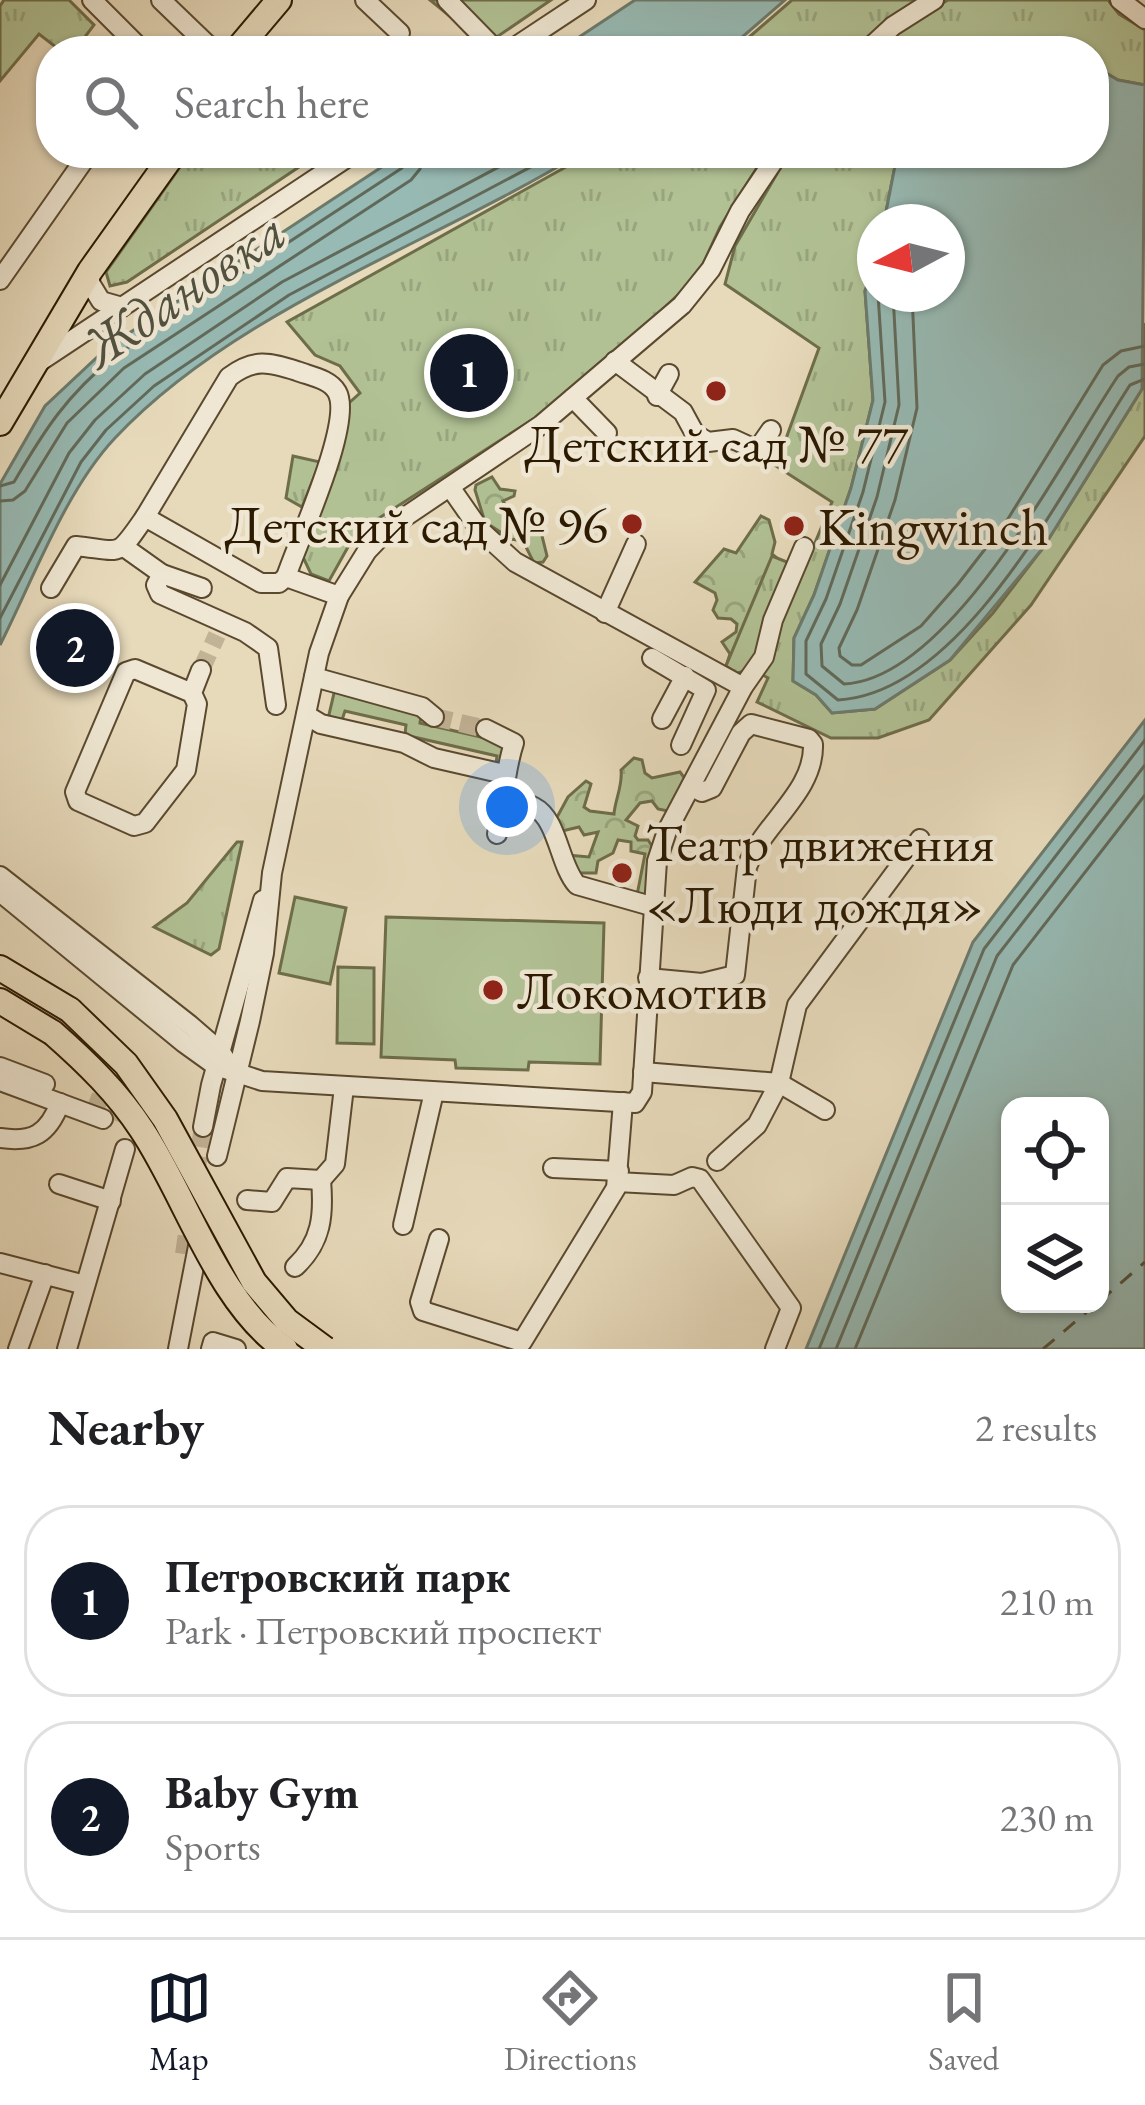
<!DOCTYPE html>
<meta charset="utf-8">
<style>
body{margin:0;font-family:"EB Garamond",serif;background:#f2f2f2;color:#202124}
.controls{position:absolute;right:36px;bottom:36px;display:grid;overflow:hidden;border-radius:24px;box-shadow:0 3px 9px #0004}
.controls button{width:108px;height:108px;display:grid;place-items:center;padding:0;border:0;border-bottom:3px solid #e0e0e0;background:#fff;color:#202124;font:60px sans-serif}
.compass{position:absolute;left:857px;top:204px;width:108px;height:108px;border-radius:50%;background:#fff;box-shadow:0 3px 9px #0004;rotate:263deg}
.you{position:absolute;left:507px;top:807px;width:42px;height:42px;margin:-30px;border:9px solid #fff;border-radius:50%;background:#1a73e8;box-shadow:0 0 0 18px #1a73e833}
.badge{display:grid;place-items:center;width:78px;height:78px;border-radius:50%;background:#111827;color:#fff;font-size:39px;font-weight:700}
.pin{position:absolute;translate:-50% -50%;border:6px solid #fff;box-shadow:0 3px 12px #0006}
.list{margin:0;padding:0;list-style:none}
h2{display:flex;justify-content:space-between;align-items:center;height:156px;margin:0;padding:0 48px;font-size:51px}
h2 small{font-size:39px;font-weight:400;color:#757577}
.list li{display:grid;grid-template-columns:78px 1fr auto;gap:36px;align-items:center;box-sizing:border-box;height:192px;margin:0 24px 24px;padding:0 24px;border:3px solid #e0e0e0;border-radius:48px}
.list b{display:block;font-size:45px;white-space:nowrap}
.list p{margin:0;font-size:39px;white-space:nowrap;color:#757577}
.list em{font-size:39px;font-style:normal;color:#757577}
.icon{flex:none;width:66px;height:66px;fill:none;stroke:currentColor;stroke-width:2;stroke-linecap:round;stroke-linejoin:round}
.map{position:relative;flex:none;width:1145px;height:1349px;overflow:hidden}
.search{position:absolute;background:#fff;box-shadow:0 3px 9px #0004;left:36px;right:36px;top:36px;height:132px;display:flex;align-items:center;gap:30px;box-sizing:border-box;padding:0 42px;border-radius:48px;color:#757577;font-size:45px}
.sheet{height:588px;background:#fff}
nav{display:flex;justify-content:space-around;align-items:center;box-sizing:border-box;height:168px;border-top:3px solid #e0e0e0;background:#fff;font-size:33px;color:#757577}
nav a{display:grid;justify-items:center;gap:6px}
nav .on{color:#111827}
.map>svg:first-child{display:block}
</style>
<div class="map">
<svg width="1145" height="1349" viewBox="0 0 1145 1349">
<defs>
<pattern id="forest-crowns" width="20" height="18" patternUnits="userSpaceOnUse" patternTransform="scale(3)"><rect width="20" height="18" fill="#b1c194"/><path d="M2 6a3 3 0 1 1 6 0M12 15a3 3 0 1 1 6 0" fill="none" stroke="#98a57e"/></pattern>
<pattern id="park-tufts" width="24" height="20" patternUnits="userSpaceOnUse" patternTransform="scale(3)"><rect width="24" height="20" fill="#b1c194"/><path d="M3 7l-1-3M5 7V3M7 7l1-3M15 17l-1-3M17 17v-4M19 17l1-3" fill="none" stroke="#98a57e"/></pattern>
</defs>
<rect width="100%" height="100%" fill="#e7dabb"/>
<filter id="stains"><feTurbulence type="fractalNoise" baseFrequency=".00167" numOctaves="4"/><feColorMatrix values="0 0 0 0 .2 0 0 0 0 .09 0 0 0 0 .02 0 0 0 .5 -.17"/></filter>
<radialGradient id="worn" r=".72"><stop offset=".6" stop-color="#630" stop-opacity="0"/><stop offset="1" stop-color="#630" stop-opacity=".3"/></radialGradient>
<g fill="#b1c194" stroke="#6e6d4a" stroke-width="3">
<path d="M430,0H551L485,45Z"/>
<path d="M335,689L421,716L420,723L507,743L502,766L496,764L497,756L405,735L406,725L345,711L342,720L328,719Z"/>
<path d="M295,897L346,908L330,984L279,973Z"/>
<path d="M386,917L604,923L600,1064L529,1062L528,1070L456,1068L455,1060L381,1057Z"/>
<path d="M338,967L374,968V1044L337,1043Z"/>
</g>
<g fill="url(#forest-crowns)" stroke="#6e6d4a" stroke-width="3">
<path d="M492,477L500,489L515,491L514,496L503,501L520,529L533,523L540,528L547,556L543,562L534,563L523,541L511,539L485,522L475,490L476,485Z"/>
<path d="M761,516L769,520L775,542L772,554L784,564L737,673L726,666L730,654L722,642L736,632L737,624L731,619L718,618L713,610L717,600L715,593L695,582L724,549L736,553Z"/>
<path d="M634,758L642,760L645,773L652,778L680,772L686,780L668,811L658,809L652,801L640,803L626,820L638,826L635,836L638,840H648L652,846L647,893L642,897L637,895L645,854L631,851V842L618,840L613,853L598,861L596,873H576L567,855L589,857L598,832L584,835L579,827L562,831L556,819L568,797L586,781L591,784L584,807L590,811L614,814C615,800 623,785 621,770Z"/>
</g>
<g fill="url(#park-tufts)" stroke="#6e6d4a" stroke-width="3">
<path d="M4,0H69L94,25L84,38L97,51H61L39,34L0,81V6Z"/>
<path d="M792,0H923L893,16L855,51H733Z"/>
<path d="M948,0H1108L1119,14L1145,30V85L1118,80L1094,66V51H875L919,17Z"/>
<path d="M190,153H291L302,165L127,282L110,286L106,272Z"/>
<path d="M591,153H766L720,227L703,264L683,290L642,329L555,405L373,522L348,547L329,581L311,574L302,555L332,481L349,403L360,393L340,366L315,355L287,322Z"/>
<path d="M789,153H903L895,166L884,222H875V265L865,291L873,400L851,488L814,595L794,638L793,681L816,695L832,713L875,709L950,660L993,613L1043,548L1142,389L1145,323V436L1031,605L929,720L878,738H831L757,702L768,678L752,669L737,673L726,666L772,556L804,569L832,502L776,466L819,348L725,284L735,246Z"/>
<path d="M293,456L320,462L302,507L286,498Z"/>
<path d="M237,842H242L219,949L211,955L154,927L187,903Z"/>
</g>
<g fill="#97bab4" stroke="#6c7a6c" stroke-width="3" fill-rule="evenodd">
<path d="M635,0H785L726,51H558Z"/>
<path d="M1094,66L1118,80L1145,85L1142,389L1043,548L950,660L875,709L832,713L816,695L793,681L794,638L814,595L851,488L873,400L865,291L875,265V294H947V222H884L895,166L903,153H1094Z"/>
<path d="M403,153H581C432,244 235,310 115,438C65,491 33,580 0,645V484L45,406L108,347Z"/>
<path d="M1145,720V1349H806L973,942ZM1100,1106V1304H1010V1106Z"/>
</g>
<g fill="none" stroke-linecap="round" stroke-linejoin="round">
<g stroke="#616a5a" stroke-width="3">
<path d="M878,294L885,402L863,492L826,599L806,641V674L838,700C965,693 1067,481 1130,385L1145,379"/>
<path d="M893,294L899,405L877,497L840,604L821,644L822,666L844,684C951,679 1063,458 1118,376L1129,367L1145,364"/>
<path d="M912,294L917,408L895,500L857,610L839,648L840,656L852,665H861L921,626L958,584L1006,522L1103,365L1121,351L1145,346"/>
<path d="M0,486L14,482C45,429 67,395 115,356L402,168L408,153"/>
<path d="M0,501L13,500L25,491L67,423L124,368L411,180L420,169L423,153"/>
<path d="M0,585L69,453L95,420L145,374L282,282L525,153"/>
<path d="M0,618L81,462L106,430L154,386L289,295L557,153"/>
<path d="M819,1349L984,949L1145,740"/>
<path d="M836,1349L997,956L1145,765"/>
<path d="M855,1349L1013,965L1145,795"/>
</g>
<g stroke="#51513f" stroke-width="3" stroke-dasharray="15 12" stroke-linecap="butt">
<path d="M1100,1301L1145,1262"/>
<path d="M1043,1349L1096,1304"/>
</g>
<g stroke="#c1b396" stroke-width="18" stroke-dasharray="18 9" stroke-linecap="butt">
<path d="M201,670L217,635"/>
<path d="M434,717L486,729"/>
<path d="M89,1101L131,1117"/>
<path d="M184,1254L203,1127"/>
</g>
<g stroke="#5a492f" stroke-width="22">
<g id="minor">
<path d="M92,0L143,51"/>
<path d="M161,0L214,51"/>
<path d="M365,0L400,33"/>
<path d="M447,0L497,51"/>
<path d="M1120,0L1145,19"/>
<path d="M509,51L586,0"/>
<path d="M866,51L893,26L934,0"/>
<path d="M90,271V283L101,301L122,307"/>
<path d="M0,280L89,153"/>
<path d="M615,361L683,412L695,434L708,442L733,439L757,450L771,430"/>
<path d="M39,362L354,153"/>
<path d="M657,396L669,374"/>
<path d="M573,398L607,433"/>
<path d="M450,487L480,530L515,562L743,687"/>
<path d="M145,517L229,377C254,358 269,362 297,371C310,376 330,379 337,392C354,422 297,543 286,577L339,596"/>
<path d="M124,547L162,574L202,588"/>
<path d="M162,574L156,585L160,594L245,632L268,648L276,705"/>
<path d="M51,588L76,546C123,551 116,559 145,517L261,583H279L286,577"/>
<path d="M605,613L636,544"/>
<path d="M652,658L706,690L681,745"/>
<path d="M314,677L422,707L434,717"/>
<path d="M192,693L135,669L126,672L75,792L78,801L134,826L145,823L186,770L197,704L192,693L201,670"/>
<path d="M306,715L321,724L404,743L434,758L504,774"/>
<path d="M662,719L685,676"/>
<path d="M486,729L514,743C504,773 504,803 497,834"/>
<path d="M505,798C514,801 526,802 534,807C558,819 559,865 577,885L651,906"/>
<path d="M0,876L190,1025L220,1051L235,1074"/>
<path d="M0,892L184,1043L216,1066L262,1081L635,1103L642,1092L657,861L667,831L743,687L764,657L773,620L804,547"/>
<path d="M648,978L702,983L735,975L747,867C762,824 815,792 813,744L809,739L751,724L741,733L712,788L702,792L691,786"/>
<path d="M0,1067L45,1084"/>
<path d="M643,1072L779,1083L825,1110"/>
<path d="M0,1081L103,1119"/>
<path d="M203,1127L211,1085L263,900"/>
<path d="M0,1138C33,1143 48,1134 60,1103"/>
<path d="M217,1156L250,1021L264,953L272,873L319,653L339,596L367,551L390,527L541,425L682,305L711,269L740,211L779,153"/>
<path d="M717,1161L757,1125L779,1083L797,1005L920,839"/>
<path d="M553,1168L619,1171"/>
<path d="M617,1182L674,1185L692,1177L700,1179L791,1308L775,1349"/>
<path d="M59,1184L111,1201"/>
<path d="M247,1200L272,1202L287,1178L321,1180L335,1164L344,1087"/>
<path d="M403,1225L434,1092"/>
<path d="M439,1239L420,1302L423,1311L522,1342L616,1188L623,1102"/>
<path d="M0,1263L85,1285"/>
<path d="M295,1267C322,1242 324,1215 321,1180"/>
<path d="M18,1349L45,1274"/>
<path d="M67,1349L125,1149"/>
<path d="M178,1349L200,1236"/>
<path d="M211,1349L213,1342L236,1349"/>
</g>
</g>
<g stroke="#2b1900" stroke-width="28">
<g id="major">
<path d="M236,51L279,0"/>
<path d="M0,423L90,271L174,153"/>
<path d="M0,968L70,1010"/>
<path d="M0,1001L53,1033"/>
</g>
</g>
<use href="#minor" stroke="#efe7d3" stroke-width="18"/>
<use href="#major" stroke="#e7dabb" stroke-width="24"/>
<g stroke="#2b1900" stroke-width="28" stroke-linecap="butt">
<g id="major-bridge">
<path d="M70,1010L126,1064L165,1119L254,1282L287,1321L325,1349"/>
<path d="M53,1033C86,1062 118,1093 142,1130C186,1196 218,1303 285,1349"/>
</g>
</g>
<use href="#major-bridge" stroke="#e7dabb" stroke-width="24"/>
</g>
<g fill="#8f2418" stroke="#efe7d3" stroke-width="4.5">
<circle cx="716" cy="391" r="12"/>
<circle cx="632" cy="524" r="12"/>
<circle cx="794" cy="526" r="12"/>
<circle cx="622" cy="873" r="12"/>
<circle cx="493" cy="990" r="12"/>
</g>
<g text-anchor="middle" stroke-width="9" stroke-linejoin="round" paint-order="stroke">
<g font-size="54" fill="#2b1900" stroke="#efe7d3" text-anchor="start">
<text x="716" y="462" text-anchor="middle">Детский сад № 77</text>
<text x="608" y="543" text-anchor="end">Детский сад № 96</text>
<text x="818" y="545">Kingwinch</text>
<text x="646" y="861">Театр движения<tspan x="646" dy="62">«Люди дождя»</tspan></text>
<text x="517" y="1009">Локомотив</text>
</g>
<g font-size="57" font-style="italic" fill="#51513f" stroke="#efe7d3">
<text transform="translate(184 288) rotate(-34)" y="20">Ждановка</text>
</g>
</g>
<rect width="100%" height="100%" filter="url(#stains)"/>
<rect width="100%" height="100%" fill="url(#worn)"/>
</svg>
<div class="controls">
<button><svg class="icon" aria-label="locate" viewBox="0 0 24 24"><circle cx="12" cy="12" r="6"/><path d="M12 2v4M12 18v4M2 12h4M18 12h4"/></svg></button>
<button><svg class="icon" aria-label="layers" viewBox="0 0 24 24"><path d="M12 4l9 5-9 5-9-5zM3 14l9 5 9-5"/></svg></button>
</div>
<svg class="compass" viewBox="-18 -18 36 36"><path d="M0-13l5 13h-10z" fill="#e53935"/><path d="M0 13l5-13h-10z" fill="#757577"/></svg>
<div class="you"></div>
<div class="pin badge" style="left:469px;top:373px">1</div>
<div class="pin badge" style="left:75px;top:648px">2</div>
<div class="search"><svg class="icon" aria-label="search" viewBox="0 0 24 24"><circle cx="10" cy="10" r="6"/><path d="M15 15l6 6"/></svg>Search here</div>
</div>
<section class="sheet">
<h2>Nearby<small>2 results</small></h2>
<ul class="list">
<li><span class="badge">1</span><div><b>Петровский парк</b><p>Park · Петровский проспект</p></div><em>210 m</em></li>
<li><span class="badge">2</span><div><b>Baby Gym</b><p>Sports</p></div><em>230 m</em></li>
</ul>
</section>
<nav>
<a class="on"><svg class="icon" aria-label="map" viewBox="0 0 24 24"><path d="M3 6l6-2 6 2 6-2v14l-6 2-6-2-6 2zM9 4v14M15 6v14"/></svg>Map</a>
<a><svg class="icon" aria-label="directions" viewBox="0 0 24 24"><path d="M12 3l9 9-9 9-9-9zM9 14v-3h6M13 9l2 2-2 2"/></svg>Directions</a>
<a><svg class="icon" aria-label="saved" viewBox="0 0 24 24"><path d="M7 4h10v16l-5-4-5 4z"/></svg>Saved</a>
</nav>
